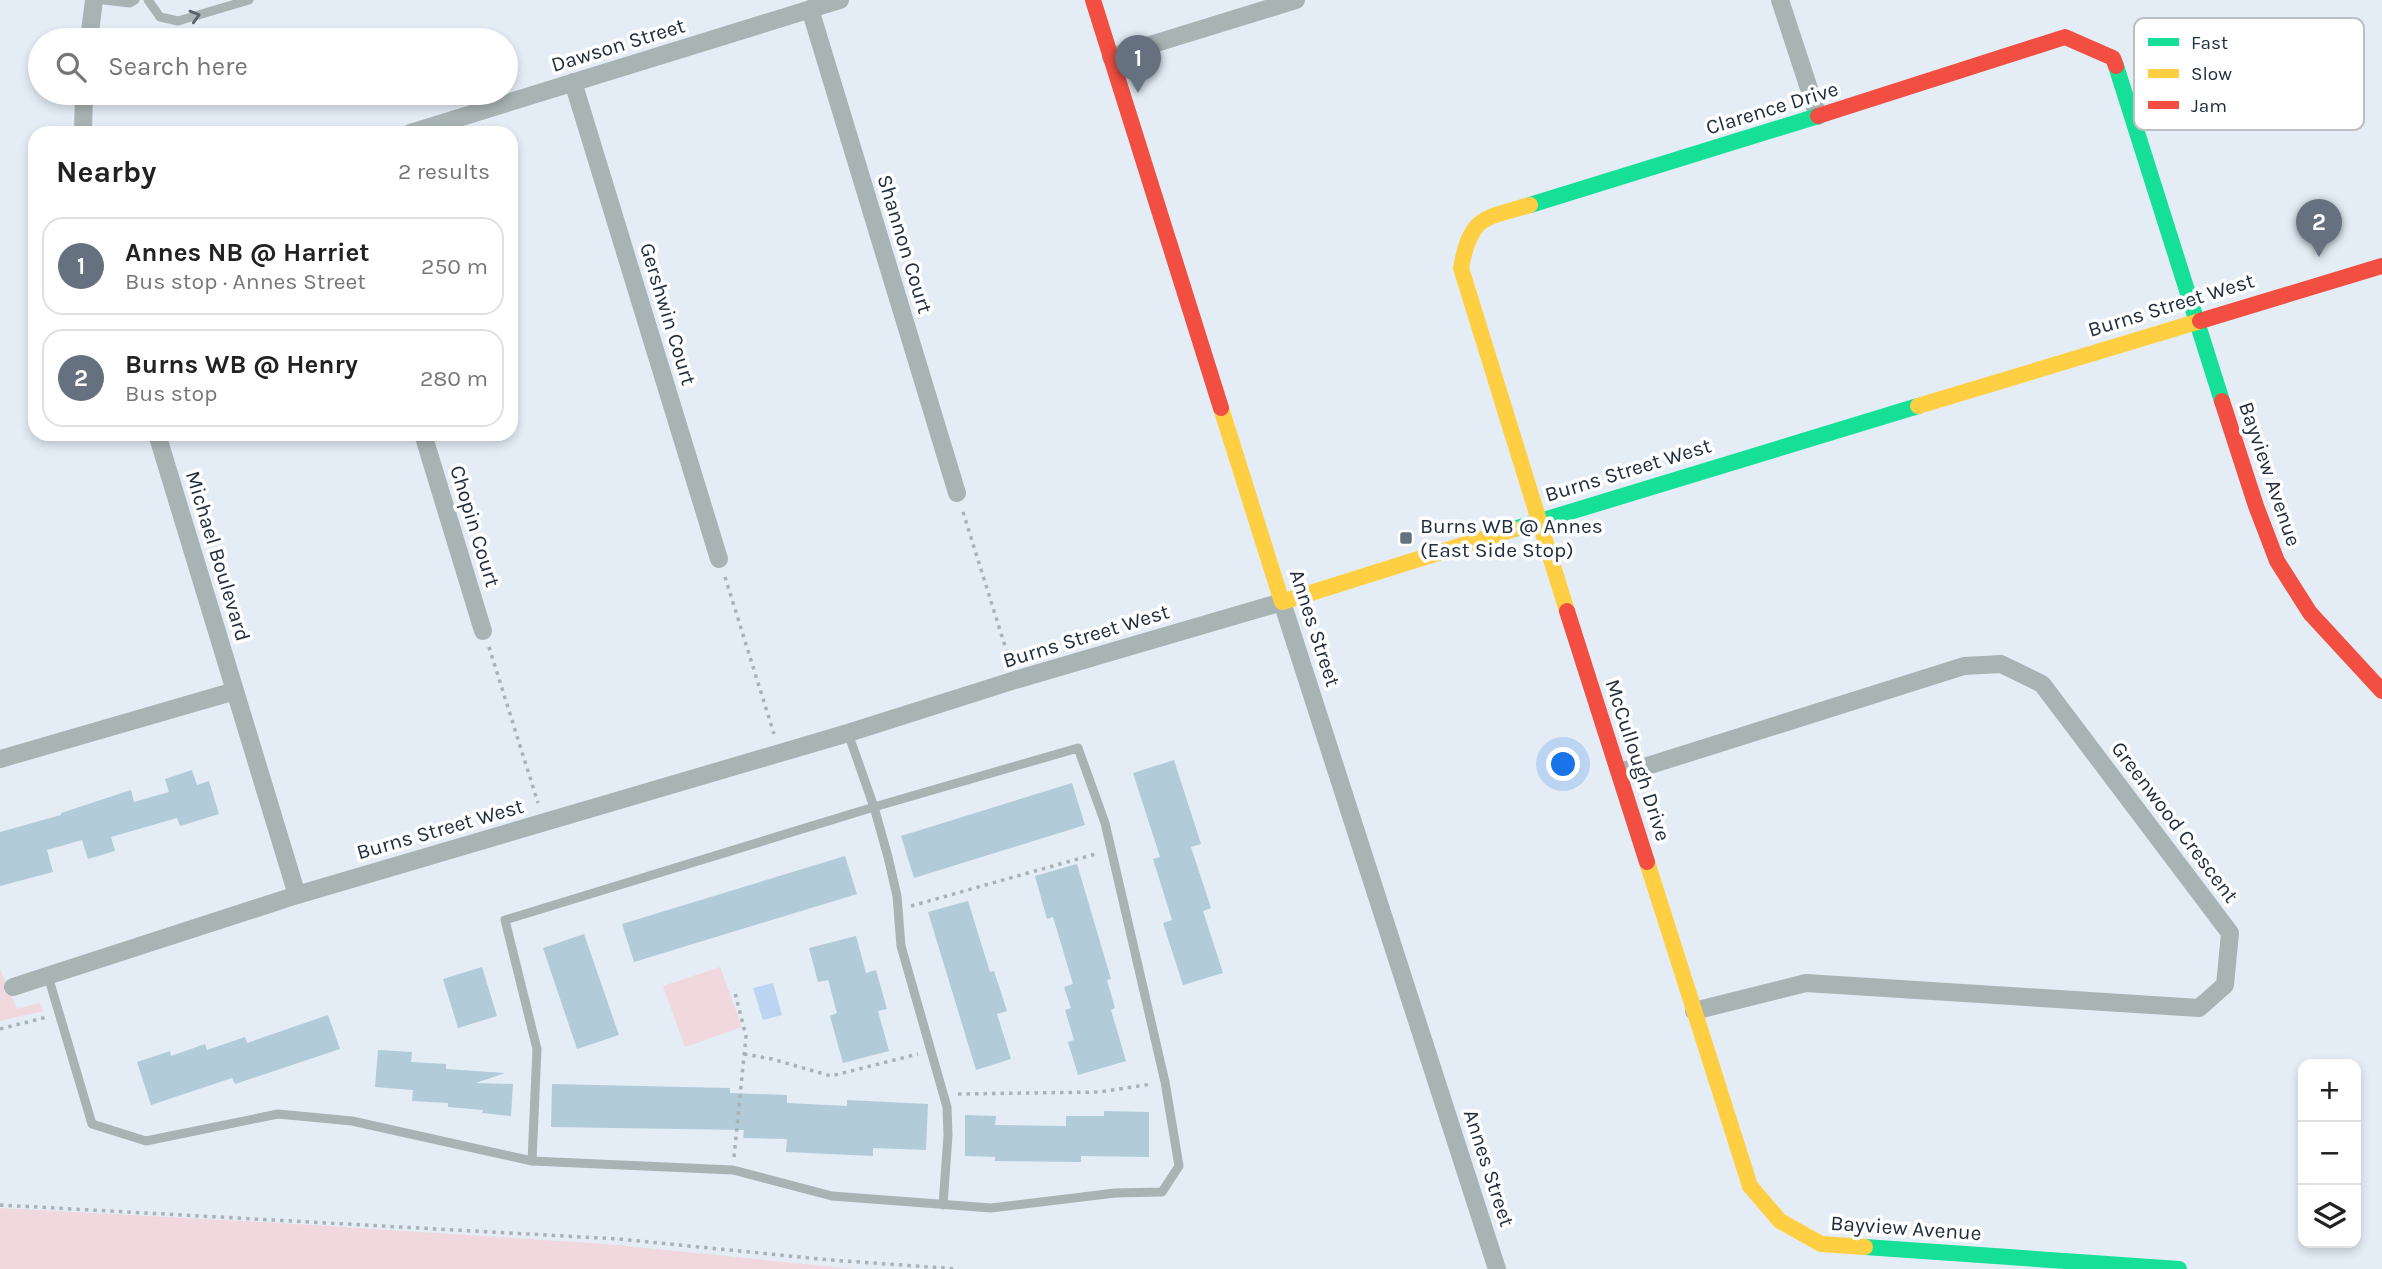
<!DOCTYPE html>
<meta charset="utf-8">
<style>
body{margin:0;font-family:Karla,sans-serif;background:#f2f2f2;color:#222}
.controls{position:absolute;right:21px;bottom:21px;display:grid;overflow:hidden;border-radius:14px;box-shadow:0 4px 10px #0003}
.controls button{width:63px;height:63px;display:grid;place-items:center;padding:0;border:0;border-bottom:2px solid #e0e0e0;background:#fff;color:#222;font:35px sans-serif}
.you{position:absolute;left:1564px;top:765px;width:24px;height:24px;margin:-18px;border:5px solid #fff;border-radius:50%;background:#1a73e8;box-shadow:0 0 0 10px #1a73e833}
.badge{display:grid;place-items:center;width:46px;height:46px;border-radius:50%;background:#65717f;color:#fff;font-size:23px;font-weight:700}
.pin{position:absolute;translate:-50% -58px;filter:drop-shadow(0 2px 4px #0008)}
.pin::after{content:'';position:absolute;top:37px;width:24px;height:21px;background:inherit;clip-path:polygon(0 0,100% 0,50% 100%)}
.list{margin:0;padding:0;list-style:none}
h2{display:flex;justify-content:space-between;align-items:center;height:91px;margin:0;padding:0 28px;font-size:30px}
h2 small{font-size:23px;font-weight:400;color:#767676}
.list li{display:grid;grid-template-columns:46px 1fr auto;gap:21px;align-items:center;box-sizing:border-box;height:98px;margin:0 14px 14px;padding:0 14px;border:2px solid #e0e0e0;border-radius:21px}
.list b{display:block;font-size:26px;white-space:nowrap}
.list p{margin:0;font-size:23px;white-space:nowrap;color:#767676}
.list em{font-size:23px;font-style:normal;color:#767676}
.icon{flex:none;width:38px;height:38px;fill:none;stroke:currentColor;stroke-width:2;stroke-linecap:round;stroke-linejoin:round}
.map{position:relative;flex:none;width:2382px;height:1269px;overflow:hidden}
.search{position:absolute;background:#fff;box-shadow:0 4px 10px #0003;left:28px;top:28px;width:490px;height:77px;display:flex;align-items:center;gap:18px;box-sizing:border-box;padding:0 24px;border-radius:38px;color:#767676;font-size:26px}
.panel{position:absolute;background:#fff;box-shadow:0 4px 10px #0003;left:28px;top:126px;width:490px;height:315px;border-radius:21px}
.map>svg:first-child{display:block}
</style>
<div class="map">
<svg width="2382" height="1269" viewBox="0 0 2382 1269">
<rect width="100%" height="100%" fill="#e4edf6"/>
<g fill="#f1d7de">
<path d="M720,967L742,1027L685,1047L663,986Z"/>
<path d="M0,969L17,1009L39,1003L43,1011L0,1021Z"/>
<path d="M0,1208L281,1223L606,1244L855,1269H0Z"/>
</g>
<path fill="#bbd4f2" d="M773,983L782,1015L763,1020L753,988Z"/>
<g fill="#b1cbd9">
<path d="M1174,760L1201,844L1191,847L1211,908L1203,911L1223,973L1183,985L1163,923L1172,920L1153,859L1160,857L1133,773Z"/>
<path d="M192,770L197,785L209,781L219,814L180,826L177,818L111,837L115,851L88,859L82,840L47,850L53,872L0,886V832L61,815V813L131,790L134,802L169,792L165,779Z"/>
<path d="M1072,783L1085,825L914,878L901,836Z"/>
<path d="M845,856L857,894L634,962L622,924Z"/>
<path d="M1077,864L1111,979L1107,980L1115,1008L1111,1010L1126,1061L1078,1075L1068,1042L1074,1040L1065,1010L1071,1008L1064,987L1073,984L1053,917L1047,919L1035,876Z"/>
<path d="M968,901L990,972L994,971L1007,1011L997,1014L1011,1059L976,1070L928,912Z"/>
<path d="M584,934L619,1035L577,1049L543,948Z"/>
<path d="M856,936L866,973L876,970L887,1009L878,1011L889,1051L843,1063L830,1016L837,1013L828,980L818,982L809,948Z"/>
<path d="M482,967L497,1016L458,1028L443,979Z"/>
<path d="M328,1015L340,1049L235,1084L232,1078L151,1105L137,1062L170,1051L171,1056L205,1044L207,1050L245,1037L247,1043Z"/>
<path d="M378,1050L412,1052L411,1062L446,1064V1069L505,1073L476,1083L513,1084L511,1116L482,1113L483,1110L448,1107V1103L412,1101L413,1090L375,1087Z"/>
<path d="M552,1084L730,1088V1093L787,1095V1103L847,1106V1100L928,1104L926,1150L873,1148V1156L786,1152L787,1139L743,1138L744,1130L551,1127Z"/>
<path d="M1104,1111L1149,1112V1157L1081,1156V1162L995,1161V1157L965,1156V1115L996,1116L995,1125L1066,1126V1116H1104Z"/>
</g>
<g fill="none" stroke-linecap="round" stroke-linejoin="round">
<g stroke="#a9b2b5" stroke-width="3.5" stroke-dasharray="3.5 5" stroke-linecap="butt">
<path d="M963,512L1010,662"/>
<path d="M725,577L774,734"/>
<path d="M489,647L538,803"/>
<path d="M911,906L1099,853"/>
<path d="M0,1029L47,1017"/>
<path d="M744,1054L772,1059L831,1076L918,1054"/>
<path d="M958,1094L1099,1092L1152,1084"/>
<path d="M734,1157L746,1036L734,989"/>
<path d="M0,1205L619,1239L830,1260L958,1269"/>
</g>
<g stroke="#a8b3b4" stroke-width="9">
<path d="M104,0L130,3L135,0"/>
<path d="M148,0L160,17L178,21L249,0"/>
<path d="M848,733L874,807L888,857L897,896L901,946L947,1107L948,1135L943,1205"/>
<path d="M48,976L92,1124L146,1141L278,1114L352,1121L532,1161L733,1170L832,1196L991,1208L1115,1193L1162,1192L1179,1166L1165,1082L1105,823L1078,748L874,807L505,920L537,1049L532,1161"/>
</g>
<g stroke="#a8b3b4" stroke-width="18">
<path d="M1780,0L1818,116"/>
<path d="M810,9L957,493"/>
<path d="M89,40L94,0"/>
<path d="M1111,57L1296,0"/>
<path d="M573,82L719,559"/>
<path d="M83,133L84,93"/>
<path d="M410,133L840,0"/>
<path d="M157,434L297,895"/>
<path d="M423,434L483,631"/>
<path d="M0,759L235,691"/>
<path d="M1620,771L1644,767L1964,666L2001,664L2042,684L2230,933L2225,985L2199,1008L1806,983L1694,1011"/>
<path d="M13,987L297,895L848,733L1015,680L1282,602L1497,1269"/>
</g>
<g stroke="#16e098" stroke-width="16">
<path d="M2116,66L2222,401"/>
<path d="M1530,205L1818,116"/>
<path d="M1514,529L1918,406"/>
<path d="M1865,1247L2179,1269"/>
</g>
<g stroke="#ffcf43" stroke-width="16">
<path d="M1530,205C1483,219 1471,215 1461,268L1567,611"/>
<path d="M1918,406L2200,321"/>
<path d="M1221,408L1282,602L1514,529"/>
<path d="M1647,862L1750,1186L1780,1221L1821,1244L1865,1247"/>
</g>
<g stroke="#f24e42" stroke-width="16">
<path d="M1093,0L1221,408"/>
<path d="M1818,116L2065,37L2113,58L2116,66"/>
<path d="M2200,321L2382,266"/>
<path d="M2222,401L2256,506L2277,561L2310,613L2382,691"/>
<path d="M1567,611L1647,862"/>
</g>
</g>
<defs><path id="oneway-chevron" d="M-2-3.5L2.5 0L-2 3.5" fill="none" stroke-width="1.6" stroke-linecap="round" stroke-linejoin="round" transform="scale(1.75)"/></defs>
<use stroke="#56636e" href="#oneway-chevron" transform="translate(195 16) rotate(-16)"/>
<rect fill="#65717f" stroke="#fff" stroke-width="2.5" x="1399" y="531" width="14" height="14" rx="3.5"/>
<g text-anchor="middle" stroke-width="7" stroke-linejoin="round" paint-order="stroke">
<g font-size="21" fill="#202e3f" stroke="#fff">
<text transform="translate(618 45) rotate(-17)" y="7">Dawson Street</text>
<text transform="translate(1772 108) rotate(-17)" y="7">Clarence Drive</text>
<text transform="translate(905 244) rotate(73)" y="7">Shannon Court</text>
<text transform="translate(2171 305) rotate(-17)" y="7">Burns Street West</text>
<text transform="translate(668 314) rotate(73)" y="7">Gershwin Court</text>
<text transform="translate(1628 470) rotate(-17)" y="7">Burns Street West</text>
<text transform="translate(2270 474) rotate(71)" y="7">Bayview Avenue</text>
<text transform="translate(475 526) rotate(73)" y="7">Chopin Court</text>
<text transform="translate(218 556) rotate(73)" y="7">Michael Boulevard</text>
<text transform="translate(1315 628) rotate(72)" y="7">Annes Street</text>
<text transform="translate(1086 636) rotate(-17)" y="7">Burns Street West</text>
<text transform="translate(1638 760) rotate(72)" y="7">McCullough Drive</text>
<text transform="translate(2175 822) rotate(53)" y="7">Greenwood Crescent</text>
<text transform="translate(440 829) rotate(-16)" y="7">Burns Street West</text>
<text transform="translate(1489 1168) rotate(72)" y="7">Annes Street</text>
<text transform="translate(1906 1228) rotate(4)" y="7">Bayview Avenue</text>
</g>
<g font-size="21" fill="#202e3f" stroke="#fff" text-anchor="start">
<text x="1420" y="533">Burns WB @ Annes<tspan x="1420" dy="24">(East Side Stop)</tspan></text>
</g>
</g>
<rect x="2134" y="18" width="230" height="112" rx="10" fill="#fff" stroke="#bcc0c5" stroke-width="2"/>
<rect x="2148" y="38" width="31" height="8" fill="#16e098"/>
<rect x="2148" y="69" width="31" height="9" fill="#ffcf43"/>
<rect x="2148" y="101" width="31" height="8" fill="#f24e42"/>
<g font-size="19" fill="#202e3f">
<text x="2191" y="49">Fast</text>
<text x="2191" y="80">Slow</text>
<text x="2191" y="112">Jam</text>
</g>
</svg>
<div class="controls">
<button>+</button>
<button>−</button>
<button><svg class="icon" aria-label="layers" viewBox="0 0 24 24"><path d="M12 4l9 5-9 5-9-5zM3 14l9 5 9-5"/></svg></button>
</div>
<div class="you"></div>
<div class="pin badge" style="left:1138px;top:93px">1</div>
<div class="pin badge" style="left:2319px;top:257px">2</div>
<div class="search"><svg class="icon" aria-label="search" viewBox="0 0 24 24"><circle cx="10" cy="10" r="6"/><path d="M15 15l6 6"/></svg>Search here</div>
<section class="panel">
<h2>Nearby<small>2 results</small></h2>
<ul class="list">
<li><span class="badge">1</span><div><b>Annes NB @ Harriet</b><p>Bus stop · Annes Street</p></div><em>250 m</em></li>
<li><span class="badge">2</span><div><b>Burns WB @ Henry</b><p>Bus stop</p></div><em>280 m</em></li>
</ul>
</section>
</div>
